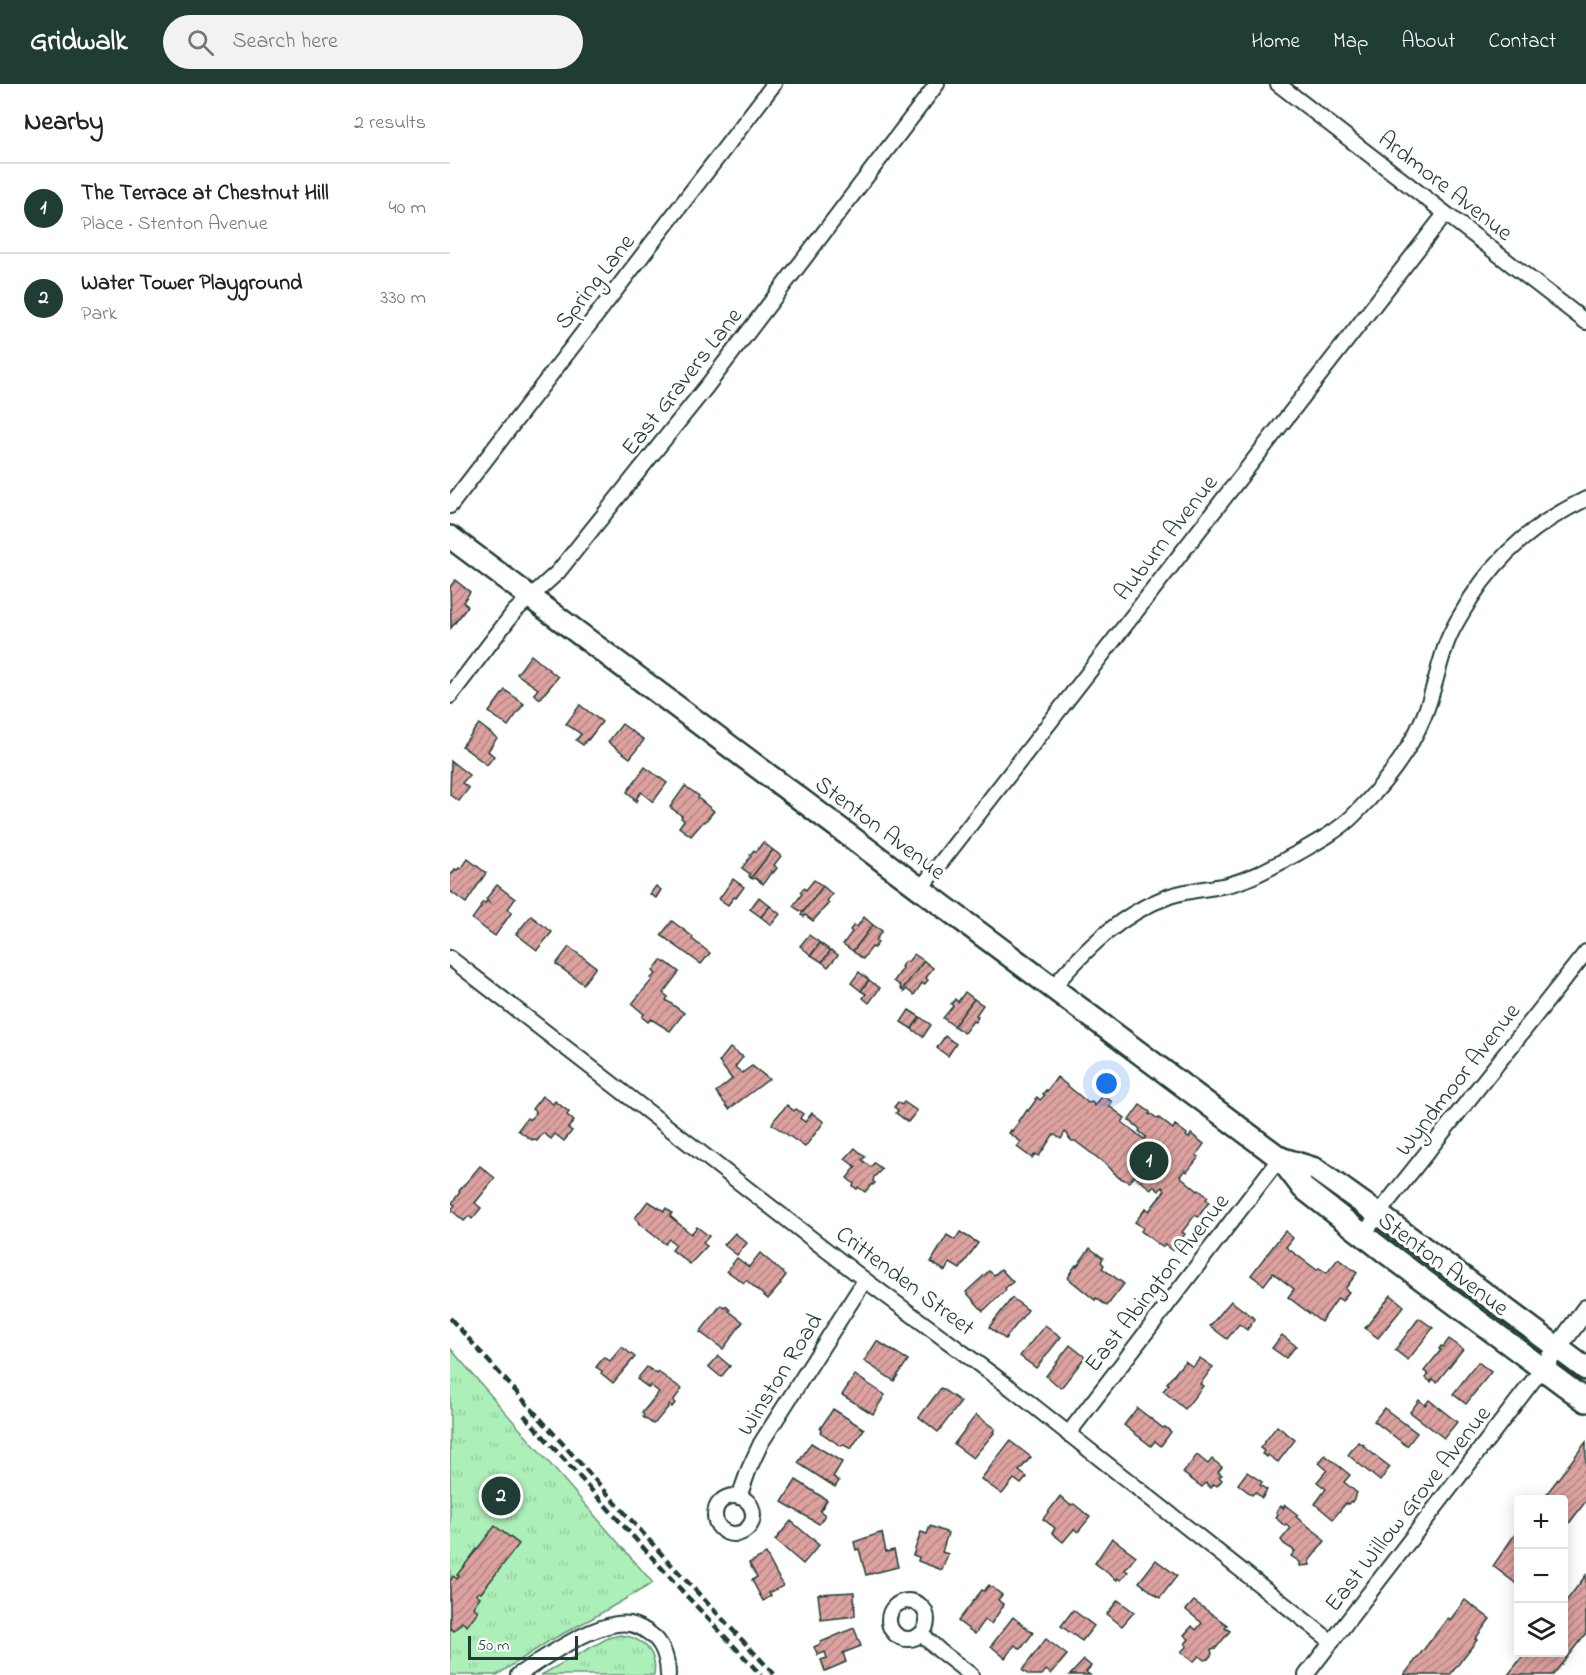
<!DOCTYPE html>
<meta charset="utf-8">
<style>
body{margin:0;font-family:"Indie Flower",sans-serif;background:#f2f2f2;color:#222}
.controls{position:absolute;right:18px;bottom:18px;display:grid;overflow:hidden;border-radius:6px;box-shadow:0 3px 15px #0003}
.controls button{width:54px;height:54px;display:grid;place-items:center;padding:0;border:0;border-bottom:2px solid #e0e0e0;background:#fff;color:#222;font:30px sans-serif}
.scale{position:absolute;left:18px;bottom:15px;width:110px;box-sizing:border-box;padding-left:6px;border:3px solid #1f3d34;border-top:0;font-size:16px;line-height:21px;white-space:nowrap;color:#1f3d34;-webkit-text-stroke:4px #fff;paint-order:stroke}
.you{position:absolute;left:657px;top:1000px;width:21px;height:21px;margin:-15px;border:4px solid #fff;border-radius:50%;background:#1a73e8;box-shadow:0 0 0 9px #1a73e833}
.badge{display:grid;place-items:center;width:39px;height:39px;border-radius:50%;background:#1f3d34;color:#fff;font-size:20px;font-weight:700}
.pin{position:absolute;translate:-50% -50%;border:3px solid #fff;box-shadow:0 2px 6px #0006}
.list{margin:0;padding:0;list-style:none}
h2{display:flex;justify-content:space-between;align-items:center;height:78px;margin:0;padding:0 24px;font-size:26px}
h2 small{font-size:20px;font-weight:400;color:#767676}
.list li{display:grid;grid-template-columns:39px 1fr auto;gap:18px;align-items:center;box-sizing:border-box;height:90px;padding:0 24px;border-top:2px solid #e0e0e0}
.list b{display:block;font-size:22px;white-space:nowrap}
.list p{margin:0;font-size:20px;white-space:nowrap;color:#767676}
.list em{font-size:20px;font-style:normal;color:#767676}
.icon{flex:none;width:33px;height:33px;fill:none;stroke:currentColor;stroke-width:2;stroke-linecap:round;stroke-linejoin:round}
.map{position:relative;flex:none;width:1136px;height:1591px;overflow:hidden}
header{display:flex;align-items:center;gap:36px;box-sizing:border-box;height:84px;padding:0 30px;background:#1f3d34;color:#fff}
header strong{font-size:28px}
nav{display:flex;gap:33px;margin-inline-start:auto;font-size:21px}
.search{width:420px;height:54px;background:#f2f2f2;display:flex;align-items:center;gap:15px;box-sizing:border-box;padding:0 21px;border-radius:33px;color:#767676;font-size:22px}
main{display:flex}
aside{flex:1;background:#fff}
.map>svg:first-child{display:block}
</style>
<header>
<strong>Gridwalk</strong>
<div class="search"><svg class="icon" aria-label="search" viewBox="0 0 24 24"><circle cx="10" cy="10" r="6"/><path d="M15 15l6 6"/></svg>Search here</div>
<nav><a>Home</a><a>Map</a><a>About</a><a>Contact</a></nav>
</header>
<main>
<aside>
<h2>Nearby<small>2 results</small></h2>
<ul class="list">
<li><span class="badge">1</span><div><b>The Terrace at Chestnut Hill</b><p>Place · Stenton Avenue</p></div><em>40 m</em></li>
<li><span class="badge">2</span><div><b>Water Tower Playground</b><p>Park</p></div><em>330 m</em></li>
</ul>
</aside>
<div class="map">
<svg width="1136" height="1591" viewBox="0 0 1136 1591">
<defs>
<pattern id="park-tufts" width="24" height="20" patternUnits="userSpaceOnUse" patternTransform="scale(1.5)"><rect width="24" height="20" fill="#adefb9"/><path d="M3 7l-1-3M5 7V3M7 7l1-3M15 17l-1-3M17 17v-4M19 17l1-3" fill="none" stroke="#94cea0"/></pattern>
<pattern id="building-hatch" width="6" height="6" patternUnits="userSpaceOnUse" patternTransform="scale(1.5)"><rect width="6" height="6" fill="#dda2a0"/><path d="M-1 1l2-2M0 6l6-6M5 7l2-2" fill="none" stroke="#b38583"/></pattern>
</defs>
<rect width="100%" height="100%" fill="#fff"/>
<filter id="ink" filterUnits="userSpaceOnUse"><feTurbulence type="fractalNoise" baseFrequency=".0167" numOctaves="2"/><feDisplacementMap in="SourceGraphic" scale="12" xChannelSelector="R" yChannelSelector="G"/><feConvolveMatrix kernelMatrix="1 2 1 2 8 2 1 2 1" color-interpolation-filters="sRGB"/></filter>
<g filter="url(#ink)">
<g fill="url(#park-tufts)" stroke="#669676" stroke-width="1.5">
<path d="M0,1264L203,1499L139,1536L99,1557L47,1591H0Z"/>
<path d="M170,1551C192,1553 208,1568 204,1591H91L158,1554Z"/>
</g>
<g fill="url(#building-hatch)" stroke="#1f3d34" stroke-width="1.5">
<path d="M5,496L20,508L13,518L18,522L1,544L0,503Z"/>
<path d="M81,571L108,593L90,615L84,610L88,605L67,590Z"/>
<path d="M55,606L74,620L58,642L39,628Z"/>
<path d="M130,621L152,638L138,656L137,655L133,661L126,656L131,650L116,640Z"/>
<path d="M29,640L47,654L38,667L44,672L37,681L12,662Z"/>
<path d="M172,640L194,656L180,674L158,658Z"/>
<path d="M1,677L19,691L12,699L19,704L9,717L0,711Z"/>
<path d="M195,683L217,699L203,718L191,708L186,715L188,716L186,718L183,715L184,714L177,708Z"/>
<path d="M235,702L249,712L248,714L264,727L255,738L254,737L241,752L229,743L234,736L231,734L232,732L220,723Z"/>
<path d="M313,758L323,766L301,794L299,792L300,790L292,784L301,772L300,771L304,766L306,768Z"/>
<path d="M323,766L331,772L324,781L327,784L323,789L322,787L313,800L305,794L303,795L301,794Z"/>
<path d="M18,775L36,789L16,819L0,807V792L5,785L7,786L9,784L11,785Z"/>
<path d="M283,795L294,803L286,814L284,813L278,821L269,815Z"/>
<path d="M364,796L373,802L353,829L343,822L352,810L350,808L354,804L356,806Z"/>
<path d="M47,801L65,815L58,825L62,828L45,852L22,835L31,823L30,822L33,818L35,819L37,817L41,820L36,815Z"/>
<path d="M206,802L211,806L206,814L200,810Z"/>
<path d="M373,802L382,810L377,817L379,819L363,837L355,831L354,833L351,831Z"/>
<path d="M309,813L320,822L311,833L300,825Z"/>
<path d="M320,822L330,830L321,841L311,833Z"/>
<path d="M81,832L102,848L87,866L66,850Z"/>
<path d="M414,833L423,841L403,867L393,860L402,848L400,846L404,841L407,843Z"/>
<path d="M222,837L243,853L242,855L260,869L251,880L211,851Z"/>
<path d="M423,841L432,847L425,857L428,859L424,864L422,863L413,875L403,867Z"/>
<path d="M359,851L370,859L361,871L350,862Z"/>
<path d="M370,859L381,867L372,878L361,871Z"/>
<path d="M119,863L146,883L133,900L106,880Z"/>
<path d="M381,866L388,871L378,883L372,878Z"/>
<path d="M464,870L474,877L452,906L450,904L451,902L444,897L453,884L451,883L454,878L456,877L458,878Z"/>
<path d="M211,876L215,879L216,878L229,888L213,909L218,913L216,916L234,929L220,947L201,935L198,938L192,933L194,930L182,920L202,896L201,894L206,890L203,887Z"/>
<path d="M474,877L483,884L476,894L478,896L474,901L472,899L464,911L456,905L454,908L452,906Z"/>
<path d="M409,888L419,896L411,907L401,899Z"/>
<path d="M419,896L430,904L419,919L413,914L416,910L411,907Z"/>
<path d="M515,908L524,915L504,942L493,934L503,922L501,920L505,915L508,918Z"/>
<path d="M524,915L533,921L526,931L528,933L525,938L523,937L514,949L504,942Z"/>
<path d="M459,926L470,933L462,945L451,938Z"/>
<path d="M470,933L481,941L473,953L462,945Z"/>
<path d="M495,952L506,960L498,972L487,964Z"/>
<path d="M280,964L293,973L285,983L292,989L302,982L319,995L279,1025L266,1008L282,995L269,978Z"/>
<path d="M607,993L636,1017L638,1019L642,1018L645,1022L653,1011L662,1018L659,1022L675,1034L672,1038L694,1055L696,1053L689,1047L690,1045L679,1036L690,1021L700,1028L699,1030L700,1031L701,1030L708,1035L709,1034L723,1045L725,1041L737,1050L736,1052L739,1054L741,1050L754,1060L746,1071L749,1073L737,1088L735,1086L730,1092L748,1107L749,1106L758,1113L756,1115L759,1118L748,1133L745,1131L732,1148L735,1150L723,1167L715,1160L712,1163L691,1147L693,1144L685,1138L696,1124L699,1127L715,1106L712,1103L709,1107L703,1102L701,1105L684,1092L679,1098L668,1093L657,1081L625,1057H622L619,1054L618,1051L615,1048L611,1055L605,1051H603L589,1072L585,1070L582,1074L567,1063L571,1058L559,1049L561,1046L562,1047L569,1038L568,1037L571,1033L572,1034L577,1026L578,1027L586,1016L585,1015L587,1013L590,1016L595,1011L593,1010L596,1006L597,1007Z"/>
<path d="M92,1012L103,1020L105,1017L119,1028L117,1031L124,1037L118,1044L122,1047L114,1057L105,1050L101,1055L93,1049L87,1057L83,1055L82,1056L79,1054L68,1046L77,1034L80,1036L86,1028L82,1025Z"/>
<path d="M448,1018L452,1021L454,1018L467,1027L458,1038L446,1029L448,1026L444,1023Z"/>
<path d="M337,1021L344,1027L346,1025L353,1030L350,1034L355,1038L362,1029L374,1038L355,1063L322,1040L324,1036Z"/>
<path d="M405,1064L415,1073L412,1076L421,1083L424,1079L432,1085L424,1093L423,1097L425,1099L423,1101L422,1100L415,1108L408,1103L407,1105L403,1102L404,1100L397,1094L406,1083L395,1075Z"/>
<path d="M30,1082L45,1094L25,1119L31,1124L22,1135L19,1132L14,1137L1,1126L5,1121L2,1119L10,1108L9,1107Z"/>
<path d="M198,1117L214,1127L216,1124L222,1129L220,1132L241,1150L247,1143L259,1152L253,1159L257,1162L240,1180L222,1166L226,1161L219,1155L215,1160L188,1139L189,1138L185,1134Z"/>
<path d="M835,1147L843,1154L836,1163L867,1186L869,1184L877,1189L888,1175L907,1189L895,1205L899,1208L892,1217L888,1214L871,1238L838,1213L844,1205L823,1189L814,1201L801,1191Z"/>
<path d="M510,1148L528,1159L510,1185L500,1179L495,1187L481,1178L497,1151L505,1156Z"/>
<path d="M285,1149L297,1159L287,1171L274,1161Z"/>
<path d="M640,1164L653,1174L651,1178L654,1181L652,1184L674,1200L657,1222L646,1214L645,1216L618,1194L621,1189H620L626,1181L627,1182Z"/>
<path d="M310,1169L336,1191L330,1199L331,1200L318,1215L296,1196L294,1199L277,1187L287,1174L299,1183Z"/>
<path d="M551,1185L563,1198L555,1204L556,1206L533,1227L516,1208L539,1187L544,1191Z"/>
<path d="M941,1211L954,1222L928,1254L915,1244Z"/>
<path d="M562,1214L578,1226L555,1255L539,1243Z"/>
<path d="M781,1217L805,1235L797,1246L789,1240L777,1255L760,1242Z"/>
<path d="M271,1221L275,1224L276,1222L280,1226L279,1227L293,1238L273,1265L250,1248Z"/>
<path d="M969,1234L983,1244L958,1276L945,1266Z"/>
<path d="M595,1241L611,1253L586,1284L570,1272Z"/>
<path d="M832,1251L846,1262L836,1274L822,1264Z"/>
<path d="M999,1255L1013,1265L987,1298L983,1295L981,1298L976,1294L978,1290L974,1287L991,1266L989,1265L991,1262L993,1263Z"/>
<path d="M427,1257L458,1276L444,1297L414,1277Z"/>
<path d="M620,1261L635,1273L611,1304L596,1292Z"/>
<path d="M172,1263L185,1273L163,1299L151,1289L152,1287L146,1283L154,1273L160,1277Z"/>
<path d="M268,1272L280,1282L271,1293L259,1283Z"/>
<path d="M750,1274L763,1283L750,1300L753,1302L735,1325L713,1307L719,1300L717,1299L735,1277L743,1283Z"/>
<path d="M1028,1278L1041,1288L1016,1320L1003,1310Z"/>
<path d="M197,1283L207,1290L208,1288L232,1305L223,1317L225,1319L222,1323L220,1321L205,1339H204L203,1340L193,1333L194,1331L192,1329L209,1308L200,1301L199,1304L187,1295Z"/>
<path d="M405,1291L435,1311L423,1330L392,1311Z"/>
<path d="M491,1304L511,1318L488,1348L469,1333Z"/>
<path d="M969,1316L975,1321L979,1316L1007,1338L994,1354L960,1328Z"/>
<path d="M687,1324L713,1344L715,1343L721,1348L711,1362L705,1357L701,1362L674,1341Z"/>
<path d="M934,1324L967,1349L957,1362L924,1337Z"/>
<path d="M383,1325L414,1345L401,1365L394,1361L391,1362L370,1348L371,1346L370,1345Z"/>
<path d="M526,1331L545,1345L543,1348L544,1349L523,1374L504,1360Z"/>
<path d="M827,1342L845,1356L828,1378L818,1371L817,1373L812,1370L814,1367L810,1364Z"/>
<path d="M560,1357L581,1373L569,1387L577,1393L571,1400L564,1395L552,1410L531,1395Z"/>
<path d="M908,1358L914,1361L913,1362L940,1383L930,1397L898,1371Z"/>
<path d="M1136,1358V1417L1114,1446V1416H1092Z"/>
<path d="M361,1359L392,1378L383,1393L389,1397L385,1403L348,1379Z"/>
<path d="M747,1371L758,1380L762,1375L772,1383L768,1388L772,1391L769,1393L772,1396L767,1402L764,1400L761,1404L756,1399L752,1403L733,1389Z"/>
<path d="M875,1371L900,1391L894,1398L907,1409L902,1418L901,1417L898,1420L896,1419L883,1435L865,1420L876,1405L867,1398L877,1386L869,1379Z"/>
<path d="M797,1388L812,1398L810,1401L817,1406L812,1414L805,1408L802,1411L788,1400Z"/>
<path d="M346,1396L377,1416L370,1427L375,1431L369,1440L332,1418Z"/>
<path d="M610,1412L620,1421L624,1420L640,1433L628,1448L624,1445L613,1458L602,1449L605,1444L593,1435Z"/>
<path d="M835,1421L848,1431L846,1433L871,1452L870,1453L875,1457L859,1477L860,1481L850,1482V1478L841,1472L845,1467L834,1460L831,1456L840,1445L836,1440L835,1442L828,1436V1435L826,1433L828,1430L826,1428L831,1422L833,1424Z"/>
<path d="M341,1437L362,1455L363,1454L365,1456L364,1457L369,1461L353,1480L325,1456Z"/>
<path d="M45,1442L69,1460L31,1509L29,1508L26,1510L30,1513L23,1523L28,1527L17,1542L12,1538L4,1547L0,1544V1497L3,1492L7,1495L9,1492L7,1491Z"/>
<path d="M480,1442L498,1449L492,1468L498,1470L492,1486L468,1477L469,1473L463,1471L471,1448L477,1450Z"/>
<path d="M1068,1446V1501L1043,1482Z"/>
<path d="M430,1449H432L436,1468L444,1466L448,1483L416,1491L409,1465L406,1466L404,1458Z"/>
<path d="M662,1454L686,1472L675,1486L678,1488L671,1496L668,1494L667,1496L645,1479Z"/>
<path d="M316,1470L333,1502L319,1509L321,1512L313,1517L302,1496L307,1493L299,1479Z"/>
<path d="M706,1476L727,1492L710,1514L689,1498Z"/>
<path d="M1136,1491V1549L1103,1591H1058L1076,1568H1114V1520Z"/>
<path d="M539,1501L552,1511L548,1516L554,1521L541,1540L535,1536L525,1550L508,1537L532,1506L534,1507Z"/>
<path d="M404,1508L405,1532L371,1536L368,1510Z"/>
<path d="M668,1516L684,1528L672,1542L657,1530Z"/>
<path d="M1015,1516L1040,1535L1025,1555L1027,1556L1000,1591H954L998,1534L1000,1536Z"/>
<path d="M744,1517L777,1541L775,1544L780,1547L766,1564L761,1565L762,1570L758,1575L754,1576L749,1572L743,1578L731,1568L737,1562L735,1560L739,1555L734,1551L742,1542L746,1546L752,1539L736,1526Z"/>
<path d="M623,1526L644,1542L632,1557L611,1542Z"/>
<path d="M563,1533L583,1549L571,1565L565,1561L555,1574L541,1562Z"/>
<path d="M404,1544L411,1562L393,1569L396,1578L375,1587L371,1576L377,1574L375,1568L368,1571L364,1563L371,1560V1558Z"/>
<path d="M596,1555L617,1571L601,1590L596,1586L592,1591H579L572,1586Z"/>
<path d="M634,1576L641,1582L636,1588L640,1591H620Z"/>
</g>
<g fill="none" stroke-linecap="round" stroke-linejoin="round">
<g stroke="#1f3d34" stroke-width="18">
<g id="street">
<path d="M828,0L1136,238"/>
<path d="M0,422L324,0"/>
<path d="M0,612L64,528L108,488L257,302L487,0"/>
<path d="M471,804L995,130"/>
<path d="M0,874L415,1196L562,1305L882,1558"/>
<path d="M603,903C636,865 671,829 720,812C738,806 758,805 777,801C802,795 825,781 848,769C867,758 888,747 904,731C932,703 959,669 974,632C984,608 988,582 997,558C1003,542 1013,528 1021,514C1051,468 1086,439 1136,415"/>
<path d="M914,1151L928,1130L1136,868"/>
<path d="M618,1350L830,1074"/>
<circle cx="284" cy="1431" r="19"/>
<path d="M289,1413L299,1385L311,1359L415,1196"/>
<circle cx="458" cy="1536" r="19"/>
<path d="M471,1550L490,1567L521,1591"/>
<path d="M68,1591C93,1574 149,1535 180,1540C189,1542 197,1547 204,1553C214,1562 218,1578 218,1591"/>
<path d="M856,1591L1092,1285"/>
</g>
</g>
<g stroke="#1f3d34" stroke-width="22">
<path id="secondary" d="M1092,1285L1136,1225"/>
</g>
<g stroke="#1f3d34" stroke-width="26">
<g id="primary">
<path d="M0,453L830,1074L853,1104L934,1167L1136,1317"/>
<path d="M830,1074L865,1085L928,1130L1136,1285"/>
</g>
</g>
<use href="#street" stroke="#fff" stroke-width="14"/>
<use href="#secondary" stroke="#fff" stroke-width="18"/>
<use href="#primary" stroke="#fff" stroke-width="21"/>
<g stroke="#1f3d34" stroke-width="4.5" stroke-dasharray="9 4.5" stroke-linecap="butt">
<path d="M0,1234L216,1475L325,1591"/>
<path d="M74,1331L234,1509L311,1591"/>
</g>
</g>
</g>
<g text-anchor="middle" stroke-width="6" stroke-linejoin="round" paint-order="stroke">
<g font-size="24" fill="#1f3d34" stroke="#fff">
<text transform="translate(996 101) rotate(38)" y="8">Ardmore Avenue</text>
<text transform="translate(144 197) rotate(-52)" y="8">Spring Lane</text>
<text transform="translate(231 297) rotate(-52)" y="8">East Gravers Lane</text>
<text transform="translate(715 453) rotate(-52)" y="8">Auburn Avenue</text>
<text transform="translate(431 743) rotate(37)" y="8">Stenton Avenue</text>
<text transform="translate(1007 995) rotate(-52)" y="8">Wyndmoor Avenue</text>
<text transform="translate(994 1179) rotate(37)" y="8">Stenton Avenue</text>
<text transform="translate(456 1196) rotate(37)" y="8">Crittenden Street</text>
<text transform="translate(706 1198) rotate(-52)" y="8">East Abington Avenue</text>
<text transform="translate(329 1290) rotate(-58)" y="8">Winston Road</text>
<text transform="translate(957 1424) rotate(-52)" y="8">East Willow Grove Avenue</text>
</g>
</g>
</svg>
<div class="controls">
<button>+</button>
<button>−</button>
<button><svg class="icon" aria-label="layers" viewBox="0 0 24 24"><path d="M12 4l9 5-9 5-9-5zM3 14l9 5 9-5"/></svg></button>
</div>
<div class="scale">50 m</div>
<div class="you"></div>
<div class="pin badge" style="left:699px;top:1077px">1</div>
<div class="pin badge" style="left:51px;top:1412px">2</div>
</div>
</main>
